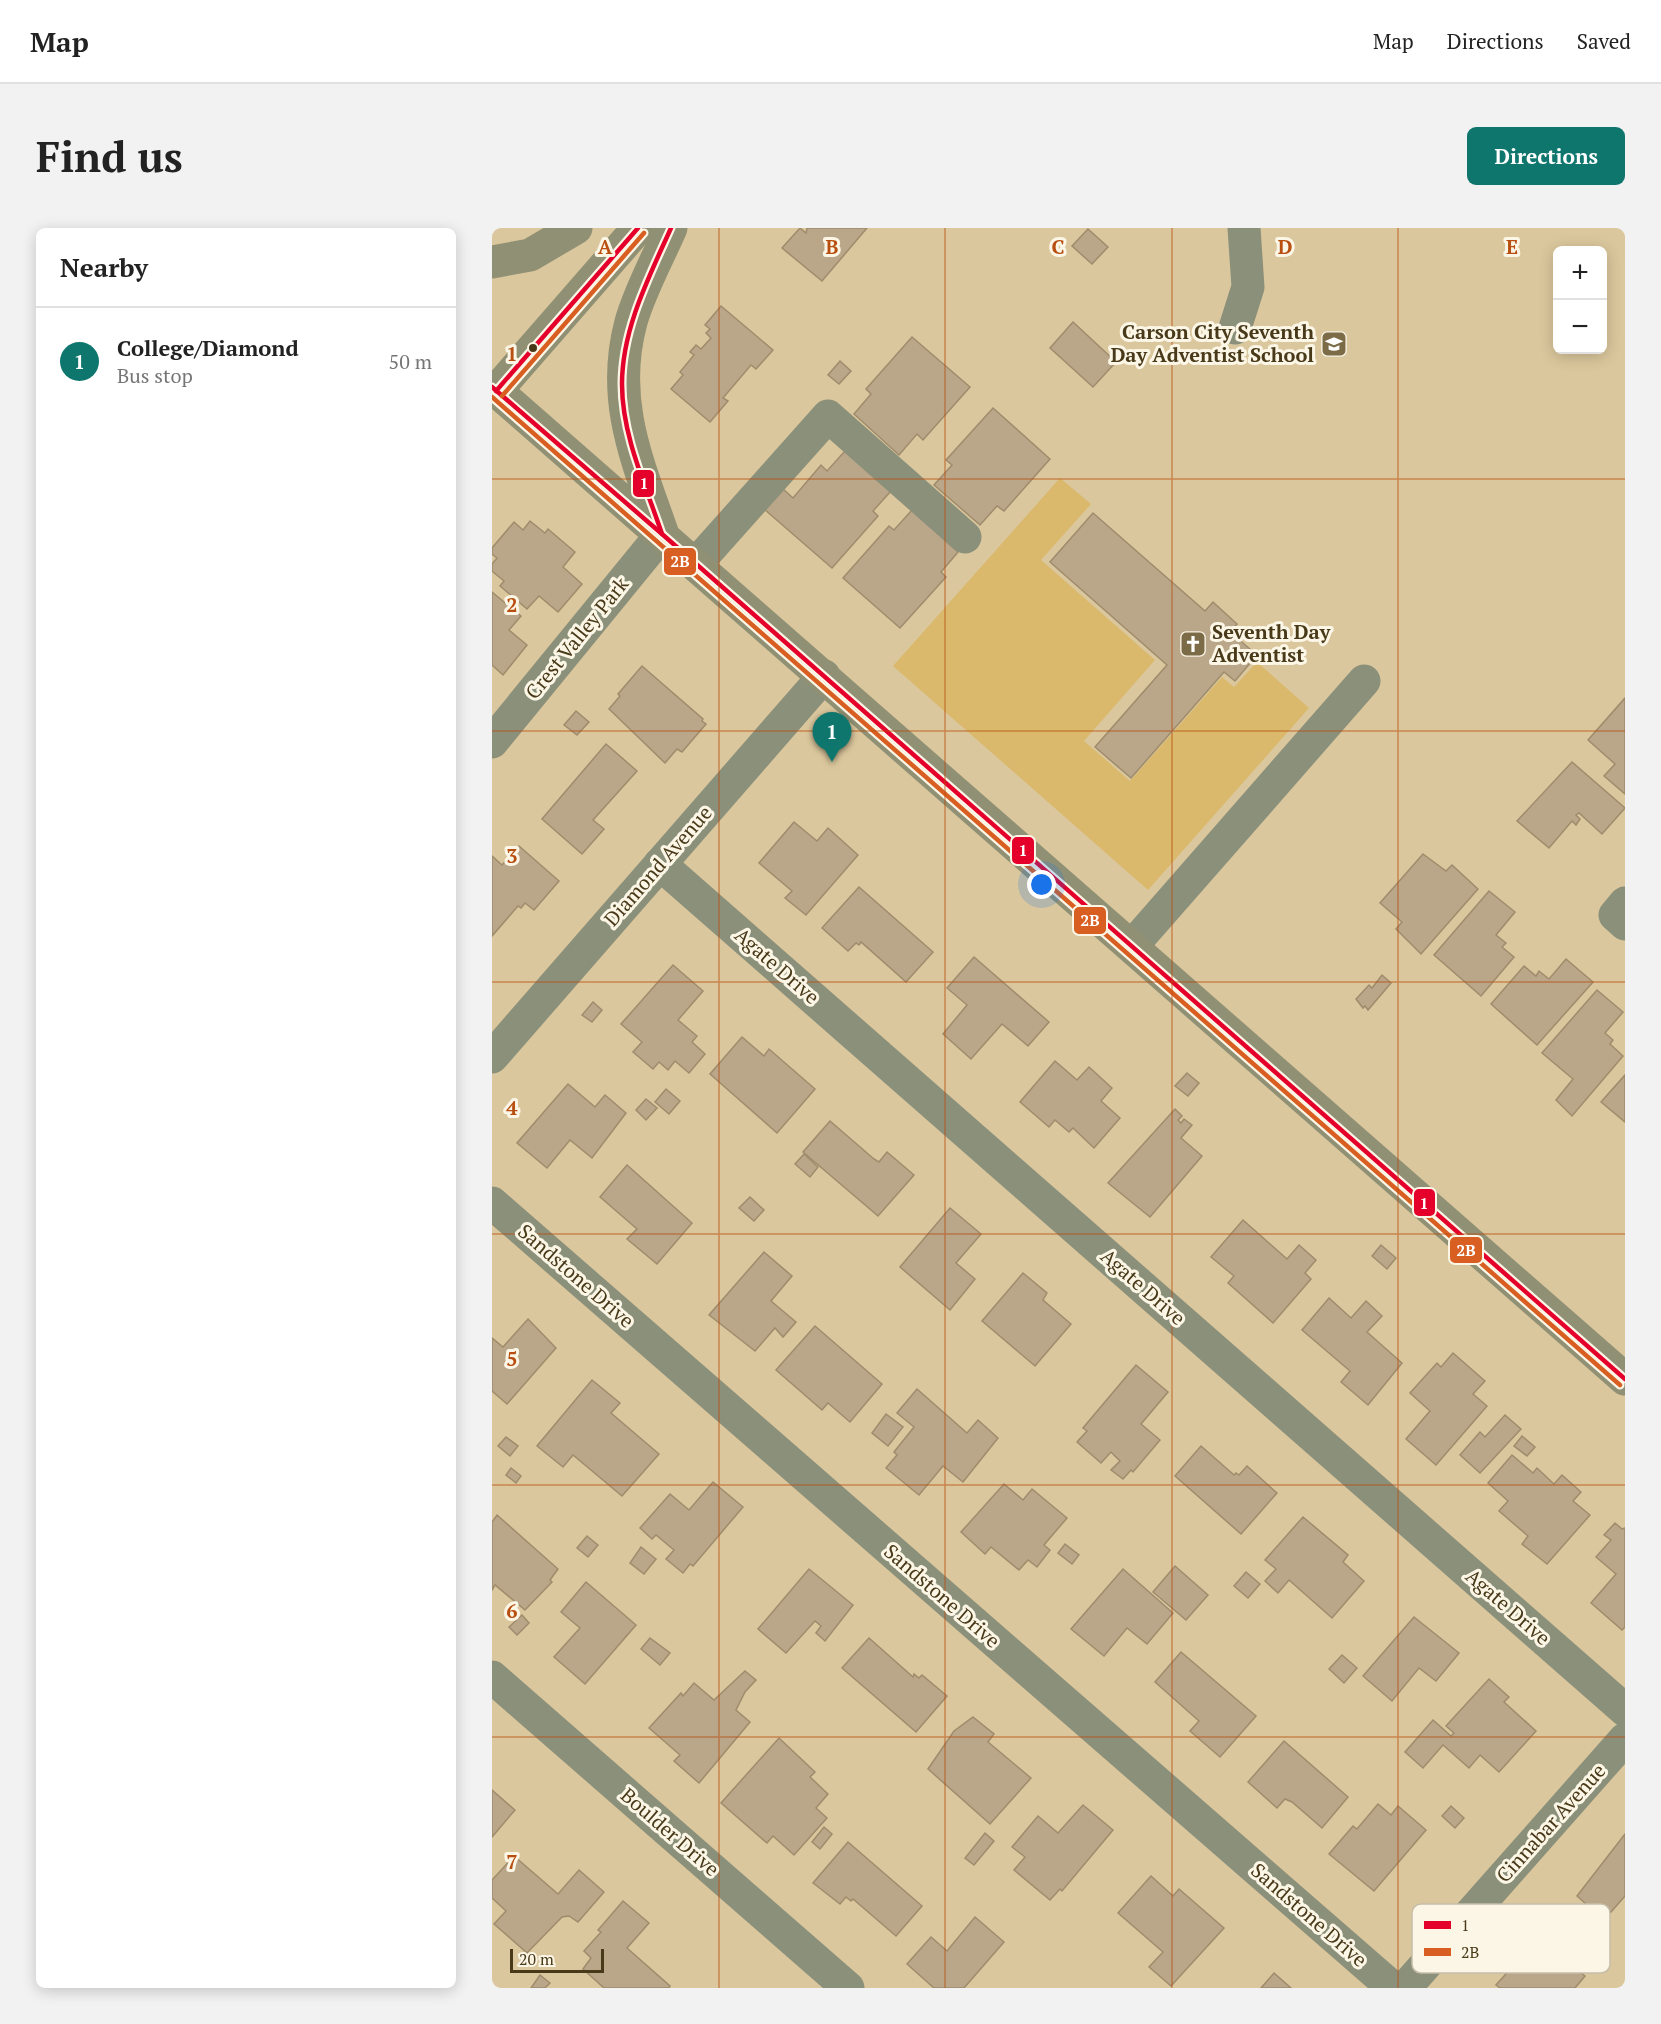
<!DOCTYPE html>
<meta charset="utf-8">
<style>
body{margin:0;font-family:"PT Serif",serif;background:#f2f2f2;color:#222}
.controls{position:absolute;right:18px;top:18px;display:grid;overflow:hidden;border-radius:9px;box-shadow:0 3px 15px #0003}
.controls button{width:54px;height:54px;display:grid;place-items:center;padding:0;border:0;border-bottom:2px solid #e0e0e0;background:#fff;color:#222;font:30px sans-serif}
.scale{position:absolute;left:18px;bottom:15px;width:94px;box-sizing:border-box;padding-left:6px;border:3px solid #483919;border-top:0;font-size:16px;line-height:21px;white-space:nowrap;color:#483919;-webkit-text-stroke:4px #fcf6e7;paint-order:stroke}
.you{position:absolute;left:550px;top:657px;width:21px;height:21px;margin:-15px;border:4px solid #fff;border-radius:50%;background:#1a73e8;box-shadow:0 0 0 9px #1a73e833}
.badge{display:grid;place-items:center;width:39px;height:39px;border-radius:50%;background:#0f766e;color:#fff;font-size:20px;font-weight:700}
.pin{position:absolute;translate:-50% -50px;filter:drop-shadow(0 2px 3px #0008)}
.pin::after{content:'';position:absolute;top:32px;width:21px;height:18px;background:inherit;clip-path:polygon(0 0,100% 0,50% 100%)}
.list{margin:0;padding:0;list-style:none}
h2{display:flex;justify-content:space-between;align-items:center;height:78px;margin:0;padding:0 24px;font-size:26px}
h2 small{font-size:20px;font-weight:400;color:#767676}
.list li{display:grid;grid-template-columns:39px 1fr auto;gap:18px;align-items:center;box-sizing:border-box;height:108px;padding:0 24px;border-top:2px solid #e0e0e0}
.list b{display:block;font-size:22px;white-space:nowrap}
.list p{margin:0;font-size:20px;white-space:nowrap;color:#767676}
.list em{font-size:20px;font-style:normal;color:#767676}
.map{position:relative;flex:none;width:1133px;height:1760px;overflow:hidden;border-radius:9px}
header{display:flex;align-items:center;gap:36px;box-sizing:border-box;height:84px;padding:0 30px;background:#fff;border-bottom:2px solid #e0e0e0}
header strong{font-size:28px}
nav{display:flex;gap:33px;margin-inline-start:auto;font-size:21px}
.intro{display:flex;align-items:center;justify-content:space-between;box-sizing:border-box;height:144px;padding:0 36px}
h1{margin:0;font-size:42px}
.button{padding:15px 27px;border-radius:9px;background:#0f766e;color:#fff;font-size:21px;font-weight:700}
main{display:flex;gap:36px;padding:0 36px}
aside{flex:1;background:#fff;border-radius:9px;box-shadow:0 3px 15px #0003}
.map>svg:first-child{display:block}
</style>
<header>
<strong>Map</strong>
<nav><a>Map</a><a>Directions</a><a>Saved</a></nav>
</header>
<div class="intro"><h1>Find us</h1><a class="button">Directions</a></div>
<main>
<aside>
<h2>Nearby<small></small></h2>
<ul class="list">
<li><span class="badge">1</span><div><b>College/Diamond</b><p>Bus stop</p></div><em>50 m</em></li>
</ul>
</aside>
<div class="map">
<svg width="1133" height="1760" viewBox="0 0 1133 1760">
<rect width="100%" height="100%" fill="#dbc79d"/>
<path fill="#dab96c" d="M568,250L599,276L549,332L663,432L592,513L638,553L730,449L742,459L765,434L817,480L656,662L401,438Z"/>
<g fill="#baa688" stroke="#9f8c6c" stroke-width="1.5">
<path d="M308,0L314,5L315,0H375L330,53L290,20Z"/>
<path d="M596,1L616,19L600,36L580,18Z"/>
<path d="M229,78L281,122L264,141L259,137L231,170L236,173L218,194L179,161L191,147L188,144L202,127L198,124L204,117L209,121L219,110L214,105L218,101L213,97Z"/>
<path d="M581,94L624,134L601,159L558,120Z"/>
<path d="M420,109L478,159L431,212L425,206L407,227L362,186L379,166L374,161Z"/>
<path d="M348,133L359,143L347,156L336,147Z"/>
<path d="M501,180L558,231L512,283L505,278L488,297L442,257L460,237L454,232Z"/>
<path d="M353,223L399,263L381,283L386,288L340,340L272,281L290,260L301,270L329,237L335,243Z"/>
<path d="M420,282L466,324L449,344L454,349L408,400L351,350L397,298L402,302Z"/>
<path d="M601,285L713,383L721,374L745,396L738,404L765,427L743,453L732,444L639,550L603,519L675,437L558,334Z"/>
<path d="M38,293L53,305L56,301L83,324L71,339L90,356L66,384L47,368L35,381L8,358L12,353L0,343V336L5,330L0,326V320L22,294L31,302Z"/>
<path d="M0,364L29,388L17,402L35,417L11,447L0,437Z"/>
<path d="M150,438L211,491L210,493L214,496L190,524L185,521L173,535L117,481L128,468L126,466Z"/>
<path d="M1133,470V566L1112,548L1123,536L1096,512Z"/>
<path d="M84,483L97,494L85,507L72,497Z"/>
<path d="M114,516L145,543L101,592L112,601L90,626L50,591Z"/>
<path d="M1080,534L1133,580L1110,606L1087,585L1084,587L1088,591L1084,597L1080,593L1057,620L1025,593Z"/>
<path d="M302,594L325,613L336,600L366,627L314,687L293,670L300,663L267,635Z"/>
<path d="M27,618L67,653L42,682L33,675L29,680L26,678L0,708V628L10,637Z"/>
<path d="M931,626L954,643L960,637L986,661L929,726L904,701L910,694L888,675Z"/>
<path d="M367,659L441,724L414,754L369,714L367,717L364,715L356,723L330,700Z"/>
<path d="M997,663L1023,684L1004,707L1014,715L1010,719L1022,729L989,768L942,727Z"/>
<path d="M482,729L557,794L536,818L510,796L479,831L451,806L475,777L455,760Z"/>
<path d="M1074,731L1101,754L1045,817L999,776L1032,738L1044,748L1047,743L1057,751Z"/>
<path d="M181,737L211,763L186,792L205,808L200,814L213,826L197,845L183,833L176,842L167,834L161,841L141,824L150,814L129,796Z"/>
<path d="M890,747L899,755L876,782L873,778L871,780L864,771L877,757L880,760Z"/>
<path d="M1105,762L1131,784L1113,805L1121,812L1118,816L1131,828L1080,888L1064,872L1081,851L1050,825Z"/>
<path d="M101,774L110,782L100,794L90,787Z"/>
<path d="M250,809L272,828L277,821L323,861L285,905L218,846Z"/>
<path d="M563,833L585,852L597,839L620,860L609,873L628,890L602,920L581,900L577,904L563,892L557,899L528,874Z"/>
<path d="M695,845L707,855L696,868L683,858Z"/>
<path d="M1133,847V894L1109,874Z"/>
<path d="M76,856L103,879L113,867L134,885L100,930L78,912L55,940L25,915Z"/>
<path d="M174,861L188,873L177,886L163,874Z"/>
<path d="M154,871L165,880L154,892L144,882Z"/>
<path d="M683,881L690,888L686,892L689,895L692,891L700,897L689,910L710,928L658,989L616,955Z"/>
<path d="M338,893L382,931L387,934L395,924L422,947L386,988L311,924Z"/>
<path d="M312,926L326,939L318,949L303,936Z"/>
<path d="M135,937L200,995L165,1036L135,1011L145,1001L108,969Z"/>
<path d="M258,969L272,982L262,993L247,980Z"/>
<path d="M458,980L489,1006L464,1035L483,1051L458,1082L408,1039Z"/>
<path d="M751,992L795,1031L807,1017L824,1032L813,1045L819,1051L781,1095L736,1055L742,1048L719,1029Z"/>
<path d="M889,1017L904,1030L895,1041L880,1028Z"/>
<path d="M272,1024L300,1048L279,1073L304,1094L291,1109L283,1100L263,1123L217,1087Z"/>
<path d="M531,1045L555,1065L551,1072L579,1096L543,1138L490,1093Z"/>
<path d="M837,1070L859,1090L874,1073L890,1088L875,1104L910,1135L876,1177L849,1154L858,1143L810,1102Z"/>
<path d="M36,1091L64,1120L15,1176L0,1163V1110L11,1119Z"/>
<path d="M323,1098L390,1156L358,1194L336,1175L330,1182L284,1142Z"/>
<path d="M961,1125L993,1153L981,1166L995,1178L944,1237L914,1211L938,1183L918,1165L945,1135L949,1139Z"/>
<path d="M644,1137L676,1164L649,1196L668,1212L641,1244L639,1242L631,1251L619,1242L628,1233L619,1224L609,1235L585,1214L595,1203L591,1200Z"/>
<path d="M100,1152L128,1175L119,1185L167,1226L130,1268L81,1227L71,1239L45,1218Z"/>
<path d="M425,1161L475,1205L486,1192L506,1210L471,1254L451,1238L427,1267L394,1240L405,1227L402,1224L422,1199L405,1185Z"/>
<path d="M394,1186L411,1199L396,1218L380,1205Z"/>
<path d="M1013,1187L1029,1201L988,1245L968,1227L988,1204L993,1209Z"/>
<path d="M1030,1208L1043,1219L1035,1228L1022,1218Z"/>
<path d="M14,1209L26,1218L18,1228L6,1218Z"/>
<path d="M709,1218L742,1247L744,1245L747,1247L755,1238L785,1265L749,1306L683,1248Z"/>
<path d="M1020,1227L1041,1245L1045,1240L1062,1256L1070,1247L1089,1264L1081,1273L1098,1287L1055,1336L1030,1316L1036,1308L1007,1283L1016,1273L996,1255Z"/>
<path d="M19,1240L29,1248L24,1255L14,1247Z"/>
<path d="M221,1254L251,1279L201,1338L198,1336L191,1345L174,1331L182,1322L164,1307L160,1311L148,1300L178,1266L197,1282Z"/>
<path d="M512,1256L531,1272L540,1261L575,1290L552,1317L558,1322L545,1339L536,1332L527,1342L499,1319L493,1326L469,1304Z"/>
<path d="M5,1287L66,1341L58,1352L60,1354L33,1382L3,1357L0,1362V1294Z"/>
<path d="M811,1289L856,1327L851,1334L872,1353L840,1390L797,1352L786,1365L773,1353L784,1341L773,1332Z"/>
<path d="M1123,1295L1130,1301L1133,1300V1399L1130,1402L1099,1375L1124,1346L1104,1329L1119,1312L1112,1307Z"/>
<path d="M95,1308L106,1317L96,1329L85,1320Z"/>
<path d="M573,1316L587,1327L580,1336L566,1325Z"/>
<path d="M149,1319L164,1331L152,1346L138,1335Z"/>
<path d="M683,1338L716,1367L694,1392L661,1364Z"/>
<path d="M317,1341L361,1377L333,1413L324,1405L329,1398L323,1393L294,1425L266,1401Z"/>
<path d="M631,1341L681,1385L655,1416L635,1400L612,1428L579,1401Z"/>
<path d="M754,1344L768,1356L756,1370L742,1358Z"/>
<path d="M94,1354L144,1397L93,1456L62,1429L88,1400L69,1384Z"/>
<path d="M30,1387L37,1395L25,1407L17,1399Z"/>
<path d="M922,1389L967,1425L944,1453L927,1440L900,1473L871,1448Z"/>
<path d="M158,1410L178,1425L168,1437L149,1421Z"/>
<path d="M377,1410L421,1449L422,1446L427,1450L430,1447L455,1468L424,1504L350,1440Z"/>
<path d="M689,1424L764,1488L728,1529L698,1503L707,1493L663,1454Z"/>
<path d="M850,1427L865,1440L852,1455L837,1441Z"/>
<path d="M253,1443L264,1452L253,1464L244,1482L258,1494L207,1555L182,1533L188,1527L157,1500L189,1465L191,1468L202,1455L222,1472Z"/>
<path d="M997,1451L1017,1469L1012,1474L1044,1503L1007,1544L988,1527L977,1540L951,1517L931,1540L913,1524L941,1492L959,1508L962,1505L954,1498Z"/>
<path d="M481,1489L502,1506L496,1514L539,1550L498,1596L436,1541L462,1503Z"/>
<path d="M287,1510L323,1544L318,1549L336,1566L324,1580L335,1590L302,1627L281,1608L275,1615L229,1575Z"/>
<path d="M792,1513L856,1569L830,1600L800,1574L793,1571L785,1580L756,1554Z"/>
<path d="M0,1562L23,1582L0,1609Z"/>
<path d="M886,1576L899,1587L906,1578L934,1602L882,1663L837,1626L861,1598L865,1601Z"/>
<path d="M591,1577L621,1602L570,1663L568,1661L558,1672L522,1642L533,1629L520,1619L546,1588L566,1605Z"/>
<path d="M959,1578L972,1590L963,1600L950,1588Z"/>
<path d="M332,1599L340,1606L328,1621L320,1614Z"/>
<path d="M493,1605L502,1613L482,1637L473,1630Z"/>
<path d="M1133,1606V1668L1112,1692L1085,1668Z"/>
<path d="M356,1614L430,1678L404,1708L361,1671L359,1673L354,1669L348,1676L321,1655Z"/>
<path d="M22,1628L66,1666L87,1642L112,1664L86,1694L77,1688L70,1689L35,1725L2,1696L14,1683L0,1670V1652Z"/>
<path d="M659,1648L681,1668L687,1661L732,1700L679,1758L657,1739L671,1724L626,1685Z"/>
<path d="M131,1673L157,1695L135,1720L178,1758L177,1760H112L91,1741L99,1730L92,1723L109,1704L106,1702Z"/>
<path d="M1078,1682L1104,1706L1080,1734L1082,1736L1081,1738L1093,1748L1083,1760H1008L1004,1757L1050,1706L1053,1709Z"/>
<path d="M483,1689L512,1714L472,1760H442L415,1736L439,1709L455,1723Z"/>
<path d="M782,1745L799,1760H769Z"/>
<path d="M48,1747L58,1755L53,1760H39Z"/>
</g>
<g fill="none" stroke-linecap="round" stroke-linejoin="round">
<g stroke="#8b907a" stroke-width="33">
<path d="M743,100L756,59L752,0"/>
<path d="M204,336L336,188L473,309"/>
<path d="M0,514L170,306"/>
<path d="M168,636L1133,1482"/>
<path d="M1133,675L1123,687L1133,696"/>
<path d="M640,718L872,453"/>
<path d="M0,829L332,448"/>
<path d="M0,975L901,1760"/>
<path d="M0,1449L356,1760"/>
<path d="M913,1760L1133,1511"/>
</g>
<g stroke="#909074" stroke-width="33">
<path d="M0,34L38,27L84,0"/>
<path d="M0,159L1133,1151"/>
<path d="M4,163L146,0"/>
<path d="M170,304C145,232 118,172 139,94C148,62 166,30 179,0"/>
</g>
<g stroke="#fcf6e7" stroke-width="9">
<g id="bus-1">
<path d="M179,0C157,49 130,101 130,156C130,208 154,258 170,306L1133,1151"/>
<path d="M0,159L170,306"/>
<path d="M4,163L146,0"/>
</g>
</g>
<g stroke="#fcf6e7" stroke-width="9">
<g id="bus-2">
<path d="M10,168L152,5"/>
<path d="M0,169L1128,1157"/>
</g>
</g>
<use href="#bus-1" stroke="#e4002b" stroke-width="4.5"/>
<use href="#bus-2" stroke="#d85e21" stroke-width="4.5"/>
</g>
<path fill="none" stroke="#b84f10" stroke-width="1.5" stroke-opacity="0.55" d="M227,0V1760M453,0V1760M680,0V1760M906,0V1760M0,251H1133M0,503H1133M0,754H1133M0,1006H1133M0,1257H1133M0,1509H1133"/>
<defs>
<g id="school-square" transform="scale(1.35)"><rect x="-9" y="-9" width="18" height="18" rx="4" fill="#7b6b47" stroke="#fcf6e7"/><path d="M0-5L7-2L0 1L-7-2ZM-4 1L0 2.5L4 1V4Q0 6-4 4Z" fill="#fff"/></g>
<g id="church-square" transform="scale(1.35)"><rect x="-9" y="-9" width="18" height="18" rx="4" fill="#7b6b47" stroke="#fcf6e7"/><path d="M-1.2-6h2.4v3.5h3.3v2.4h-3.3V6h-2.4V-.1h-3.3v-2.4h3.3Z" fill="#fff"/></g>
</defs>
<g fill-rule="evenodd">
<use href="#school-square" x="842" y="116"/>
<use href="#church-square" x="701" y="416"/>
</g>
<circle fill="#483919" stroke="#fcf6e7" stroke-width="2" cx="41" cy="120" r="5"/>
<g text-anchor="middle" stroke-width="6" stroke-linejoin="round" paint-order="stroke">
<g font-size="20" font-weight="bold" fill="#483919" stroke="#fcf6e7" text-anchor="end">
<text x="822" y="111">Carson City Seventh<tspan x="822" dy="23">Day Adventist School</tspan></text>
<text x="720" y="411" text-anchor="start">Seventh Day<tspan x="720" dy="23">Adventist</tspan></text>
</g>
<g font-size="20" fill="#483919" stroke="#fcf6e7">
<text transform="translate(85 410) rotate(-51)" y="7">Crest Valley Park</text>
<text transform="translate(166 638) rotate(-49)" y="7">Diamond Avenue</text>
<text transform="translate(285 738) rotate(41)" y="7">Agate Drive</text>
<text transform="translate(84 1048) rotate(41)" y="7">Sandstone Drive</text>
<text transform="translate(651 1059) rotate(41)" y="7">Agate Drive</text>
<text transform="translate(450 1368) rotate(41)" y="7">Sandstone Drive</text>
<text transform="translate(1016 1379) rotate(41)" y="7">Agate Drive</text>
<text transform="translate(1059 1595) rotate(-48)" y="7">Cinnabar Avenue</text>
<text transform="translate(178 1604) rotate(41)" y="7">Boulder Drive</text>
<text transform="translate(817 1687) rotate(41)" y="7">Sandstone Drive</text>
</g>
</g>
<rect x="920" y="1676" width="198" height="69" rx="9" fill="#fcf6e7" stroke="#c6bda9" stroke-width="1.5"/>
<rect x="932" y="1693" width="27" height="8" fill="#e4002b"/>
<rect x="932" y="1720" width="27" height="8" fill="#d85e21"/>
<g font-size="16" fill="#483919">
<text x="969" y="1703">1</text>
<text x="969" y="1730">2B</text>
</g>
<g font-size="20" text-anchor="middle" font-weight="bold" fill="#b84f10" stroke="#fcf6e7" stroke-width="6" stroke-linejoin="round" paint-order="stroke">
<text x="113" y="26">A</text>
<text x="340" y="26">B</text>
<text x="566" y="26">C</text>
<text x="793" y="26">D</text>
<text x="1020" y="26">E</text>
<text x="20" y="133">1</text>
<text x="20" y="384">2</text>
<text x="20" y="635">3</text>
<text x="20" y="887">4</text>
<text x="20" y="1138">5</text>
<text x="20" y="1390">6</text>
<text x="20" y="1641">7</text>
</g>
<g stroke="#fcf6e7" stroke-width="2">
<rect x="140" y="241" width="23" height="29" rx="6" fill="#e4002b"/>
<rect x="171" y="319" width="34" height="29" rx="6" fill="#d85e21"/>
<rect x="519" y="608" width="24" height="29" rx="6" fill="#e4002b"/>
<rect x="581" y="678" width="34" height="29" rx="6" fill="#d85e21"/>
<rect x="921" y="960" width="23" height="29" rx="6" fill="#e4002b"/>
<rect x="957" y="1008" width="34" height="28" rx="6" fill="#d85e21"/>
</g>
<g font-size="16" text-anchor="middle" font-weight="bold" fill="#fff">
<text x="152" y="261">1</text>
<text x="188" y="339">2B</text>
<text x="531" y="628">1</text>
<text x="598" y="698">2B</text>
<text x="932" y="981">1</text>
<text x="974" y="1028">2B</text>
</g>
</svg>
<div class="controls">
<button>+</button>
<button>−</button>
</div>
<div class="scale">20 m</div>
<div class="you"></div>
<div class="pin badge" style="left:340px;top:534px">1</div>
</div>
</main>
